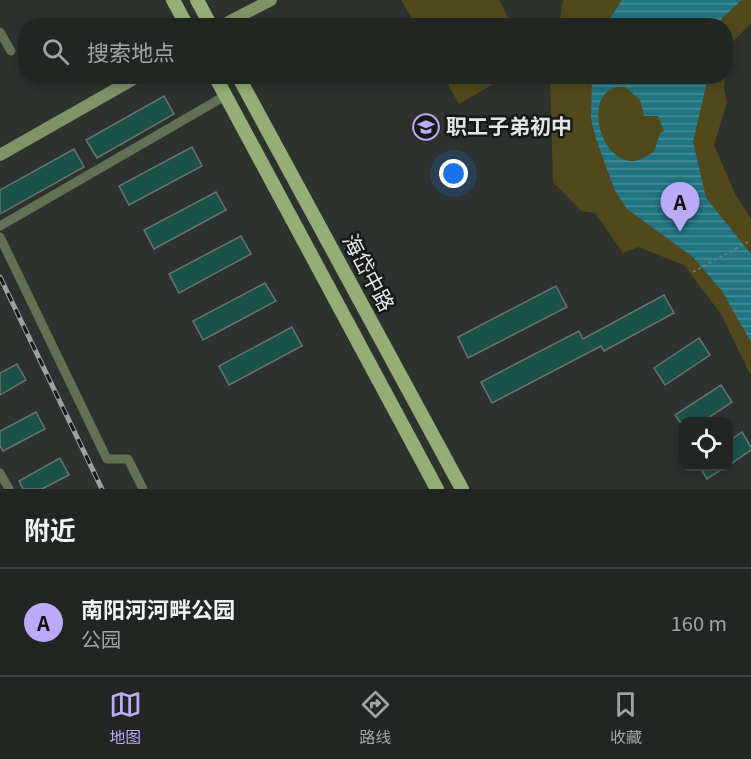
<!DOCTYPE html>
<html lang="zh">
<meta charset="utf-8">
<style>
body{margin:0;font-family:Georgia,"Noto Sans SC",serif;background:#2e3230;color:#f1f3f6}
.controls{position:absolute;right:18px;bottom:18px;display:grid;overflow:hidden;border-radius:12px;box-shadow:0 3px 9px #0003}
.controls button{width:54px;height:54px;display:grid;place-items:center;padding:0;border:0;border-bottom:2px solid #3f4341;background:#222623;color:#f1f3f6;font:30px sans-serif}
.you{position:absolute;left:454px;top:174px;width:21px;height:21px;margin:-15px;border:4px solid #fff;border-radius:50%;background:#1a73e8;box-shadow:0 0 0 9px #1a73e833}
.badge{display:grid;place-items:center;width:39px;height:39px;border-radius:50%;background:#baaaf7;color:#111;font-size:20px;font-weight:700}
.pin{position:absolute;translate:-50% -50px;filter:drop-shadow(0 2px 3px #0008)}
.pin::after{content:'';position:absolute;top:32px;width:21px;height:18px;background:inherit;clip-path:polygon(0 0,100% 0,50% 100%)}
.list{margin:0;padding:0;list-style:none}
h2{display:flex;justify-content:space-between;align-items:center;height:78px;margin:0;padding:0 24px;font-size:26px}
h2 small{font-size:20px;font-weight:400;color:#a2a5a6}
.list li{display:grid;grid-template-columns:39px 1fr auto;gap:18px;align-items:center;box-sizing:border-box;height:108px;padding:0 24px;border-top:2px solid #3f4341}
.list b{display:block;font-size:22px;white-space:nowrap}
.list p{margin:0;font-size:20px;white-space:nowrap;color:#a2a5a6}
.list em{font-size:20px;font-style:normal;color:#a2a5a6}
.icon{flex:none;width:33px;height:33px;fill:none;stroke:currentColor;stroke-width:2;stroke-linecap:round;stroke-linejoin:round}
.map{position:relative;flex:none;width:751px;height:489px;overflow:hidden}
.search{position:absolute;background:#222623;box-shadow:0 3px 9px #0003;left:18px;right:18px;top:18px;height:66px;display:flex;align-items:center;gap:15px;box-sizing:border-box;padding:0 21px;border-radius:24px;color:#a2a5a6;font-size:22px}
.sheet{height:186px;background:#222623}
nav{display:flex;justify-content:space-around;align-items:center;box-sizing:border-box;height:84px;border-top:2px solid #3f4341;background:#222623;font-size:16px;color:#a2a5a6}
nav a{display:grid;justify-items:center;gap:3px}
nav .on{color:#baaaf7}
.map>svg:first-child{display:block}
</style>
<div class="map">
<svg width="751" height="489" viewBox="0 0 751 489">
<defs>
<pattern id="water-rules" width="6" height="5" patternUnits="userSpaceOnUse" patternTransform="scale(1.5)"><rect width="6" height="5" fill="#217481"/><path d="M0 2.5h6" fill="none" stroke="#4c8e99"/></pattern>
</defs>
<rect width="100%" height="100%" fill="#2d322f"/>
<g fill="#51491c">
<path d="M401,0H499L512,25H416Z"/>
<path d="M563,0H751V23L727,48L726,73V26H559Z"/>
<path d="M444,77H505L459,104Z"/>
<path d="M550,77H725L724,88L727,102L714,145L736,196L751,218V376L721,314L684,265L638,247L623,253L595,213L581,211L553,182Z"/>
</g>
<g fill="url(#water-rules)" fill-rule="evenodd">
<path d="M622,0H742L721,19L720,25H606Z"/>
<path d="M592,76L708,77L693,142L706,198L751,254V342L722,291L693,257L627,209L615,191L596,139L591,119ZM616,87H625L640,100L644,116H658L664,131L660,133L654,152C648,155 640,161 633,161C605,162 589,115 604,95C607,91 612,89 616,87Z"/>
</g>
<g fill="#1a524a" stroke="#6b7270" stroke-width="1.5">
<path d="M164,96L174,114L97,158L86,140Z"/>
<path d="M192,147L202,166L129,205L119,186Z"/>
<path d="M74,149L84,167L0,214V190Z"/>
<path d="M216,192L226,210L154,249L144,230Z"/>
<path d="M241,236L251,254L179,293L169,274Z"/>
<path d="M265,283L276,301L203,340L193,321Z"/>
<path d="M556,286L567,307L468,358L458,337Z"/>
<path d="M664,295L674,313L604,351L601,346L492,403L481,382L579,331L583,339Z"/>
<path d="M292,327L302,346L229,385L219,366Z"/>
<path d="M699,338L710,355L665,385L654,368Z"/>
<path d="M17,364L26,380L0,395V373Z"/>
<path d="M721,385L732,402L702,422H680L675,415Z"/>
<path d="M36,412L45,429L3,451L0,446V431Z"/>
<path d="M742,432L751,447V450L729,465V441Z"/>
<path d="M60,458L69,475L42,489H23L19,481Z"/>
<path d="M699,466H727L707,479Z"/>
</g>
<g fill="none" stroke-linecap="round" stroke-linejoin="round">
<path stroke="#777b79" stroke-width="1.5" stroke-dasharray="3 3" stroke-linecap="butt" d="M693,272L748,242"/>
<g stroke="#637054" stroke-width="9">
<path d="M0,32L11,51"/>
<path d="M0,226L225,96"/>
<path d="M0,237L107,459H128L143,489"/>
<path d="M0,473L9,489"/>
</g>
<g stroke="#7f9367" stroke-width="12">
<path d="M225,26L230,21L271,0"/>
<path d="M0,155L139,76"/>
</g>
<g stroke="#95ae75" stroke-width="14">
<path d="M173,0L187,26"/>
<path d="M197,0L211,26"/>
<path d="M215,76L437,489"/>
<path d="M238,76L462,489"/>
</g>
<g stroke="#9ea29f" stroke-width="5">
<path id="rail" d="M0,277L102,489"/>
</g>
<use href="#rail" stroke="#171918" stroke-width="3" stroke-dasharray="9" stroke-linecap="butt"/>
</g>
<defs>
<g id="school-ring" transform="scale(1.35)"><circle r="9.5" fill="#171918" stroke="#baaaf7" stroke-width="1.5"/><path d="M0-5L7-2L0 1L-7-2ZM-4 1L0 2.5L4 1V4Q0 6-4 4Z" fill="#baaaf7"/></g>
</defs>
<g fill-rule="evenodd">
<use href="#school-ring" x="426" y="127"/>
</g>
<g text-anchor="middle" stroke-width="5" stroke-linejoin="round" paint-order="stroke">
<g font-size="21" font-weight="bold" fill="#e3e6e4" stroke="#171918" text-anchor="start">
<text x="446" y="134">职工子弟初中</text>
</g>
<g font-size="21" fill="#e3e6e4" stroke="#171918">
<text transform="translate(368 273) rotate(62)" y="7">海岱中路</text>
</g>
</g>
</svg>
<div class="controls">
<button><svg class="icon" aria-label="locate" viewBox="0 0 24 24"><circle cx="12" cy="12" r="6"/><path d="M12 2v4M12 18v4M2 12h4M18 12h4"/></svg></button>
</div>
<div class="you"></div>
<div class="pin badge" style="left:680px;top:232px">A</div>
<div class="search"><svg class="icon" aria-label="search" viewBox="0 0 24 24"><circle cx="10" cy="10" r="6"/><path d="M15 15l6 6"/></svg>搜索地点</div>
</div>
<section class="sheet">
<h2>附近<small></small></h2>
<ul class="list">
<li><span class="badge">A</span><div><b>南阳河河畔公园</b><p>公园</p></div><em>160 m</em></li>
</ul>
</section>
<nav>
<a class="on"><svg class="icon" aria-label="map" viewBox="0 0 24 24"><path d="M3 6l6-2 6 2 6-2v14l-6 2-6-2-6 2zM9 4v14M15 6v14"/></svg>地图</a>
<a><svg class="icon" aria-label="directions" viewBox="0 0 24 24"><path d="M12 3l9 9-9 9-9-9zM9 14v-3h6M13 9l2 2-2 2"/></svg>路线</a>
<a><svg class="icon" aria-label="saved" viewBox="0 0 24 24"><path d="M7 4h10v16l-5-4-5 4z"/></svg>收藏</a>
</nav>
